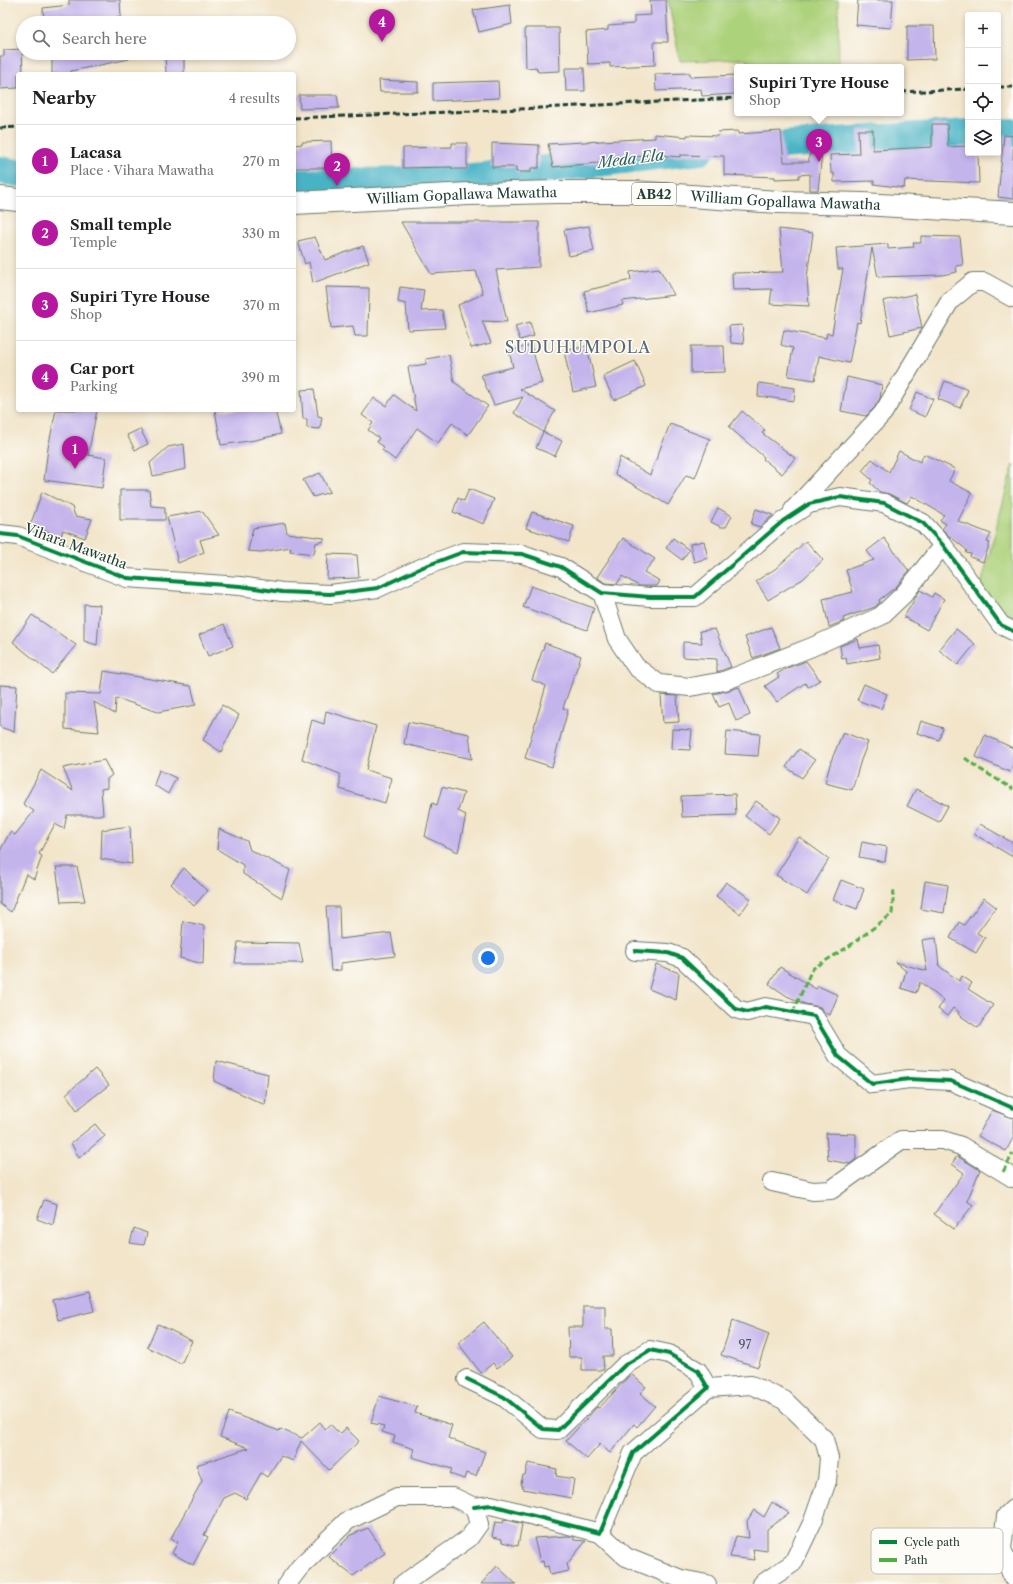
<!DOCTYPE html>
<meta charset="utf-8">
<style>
body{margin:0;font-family:"Libre Caslon Text",serif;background:#f2f2f2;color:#202124}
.controls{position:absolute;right:12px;top:12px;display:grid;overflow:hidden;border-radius:4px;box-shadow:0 2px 6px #0003}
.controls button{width:36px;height:36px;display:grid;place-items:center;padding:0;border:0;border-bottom:1px solid #e0e0e0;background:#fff;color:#202124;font:20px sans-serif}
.you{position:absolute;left:488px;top:958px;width:14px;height:14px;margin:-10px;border:3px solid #fff;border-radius:50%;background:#1a73e8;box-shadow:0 0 0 6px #1a73e833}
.badge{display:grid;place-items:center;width:26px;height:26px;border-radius:50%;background:#b5179e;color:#fff;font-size:13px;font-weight:700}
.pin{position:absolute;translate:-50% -33px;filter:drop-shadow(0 1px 2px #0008)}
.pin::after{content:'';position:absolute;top:21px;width:14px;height:12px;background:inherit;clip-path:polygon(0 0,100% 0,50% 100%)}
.popup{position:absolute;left:734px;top:64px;width:170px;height:52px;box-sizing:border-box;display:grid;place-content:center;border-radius:4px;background:#fff;filter:drop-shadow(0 1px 3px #0005);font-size:13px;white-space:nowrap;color:#757577}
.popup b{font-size:15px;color:#202124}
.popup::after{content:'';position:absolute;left:50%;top:100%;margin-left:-8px;border:8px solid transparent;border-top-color:#fff}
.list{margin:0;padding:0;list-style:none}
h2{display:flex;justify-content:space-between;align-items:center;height:52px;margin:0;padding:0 16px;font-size:17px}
h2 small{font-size:13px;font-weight:400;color:#757577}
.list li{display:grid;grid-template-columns:26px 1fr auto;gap:12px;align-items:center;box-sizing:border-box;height:72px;padding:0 16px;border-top:1px solid #e0e0e0}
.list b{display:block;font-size:15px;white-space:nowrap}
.list p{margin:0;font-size:13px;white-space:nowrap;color:#757577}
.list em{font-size:13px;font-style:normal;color:#757577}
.icon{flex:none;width:22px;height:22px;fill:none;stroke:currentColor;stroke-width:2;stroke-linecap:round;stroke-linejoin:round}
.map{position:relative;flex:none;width:1013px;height:1584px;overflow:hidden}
.search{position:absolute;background:#fff;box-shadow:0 2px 6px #0003;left:16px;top:16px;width:280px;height:44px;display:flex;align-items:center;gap:10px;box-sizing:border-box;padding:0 14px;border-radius:22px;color:#757577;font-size:15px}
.panel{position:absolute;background:#fff;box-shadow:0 2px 6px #0003;left:16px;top:72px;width:280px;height:340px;border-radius:4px}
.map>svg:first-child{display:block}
</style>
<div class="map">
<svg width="1013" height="1584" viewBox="0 0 1013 1584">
<rect width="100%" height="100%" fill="#fdfcf7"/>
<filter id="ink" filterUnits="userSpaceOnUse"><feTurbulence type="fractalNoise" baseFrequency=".025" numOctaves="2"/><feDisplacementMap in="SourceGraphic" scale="8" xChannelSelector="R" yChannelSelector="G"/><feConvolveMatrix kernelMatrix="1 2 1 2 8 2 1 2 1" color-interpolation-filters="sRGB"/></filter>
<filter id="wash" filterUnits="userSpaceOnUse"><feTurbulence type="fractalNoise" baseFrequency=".012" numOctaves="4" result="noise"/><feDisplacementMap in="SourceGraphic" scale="16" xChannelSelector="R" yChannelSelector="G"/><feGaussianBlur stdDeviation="0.9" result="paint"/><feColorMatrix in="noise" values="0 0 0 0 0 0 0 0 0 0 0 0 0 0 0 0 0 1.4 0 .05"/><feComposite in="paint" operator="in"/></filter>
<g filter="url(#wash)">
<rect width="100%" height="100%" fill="#f2e5ca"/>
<g fill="#add27c" stroke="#668858">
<path d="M668,0H838L839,67H747V59L680,61Z"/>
<path d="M1013,465V622L995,615L981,585Z"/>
</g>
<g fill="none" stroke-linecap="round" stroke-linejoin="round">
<g stroke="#48b3c6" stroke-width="28">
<path d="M998,133H1013"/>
<path d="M743,148L834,141L968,133"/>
<path d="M0,170L18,173"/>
<path d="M294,183L416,181L485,176L700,151"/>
</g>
</g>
<g id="blocks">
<g fill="#c4b4ec">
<path d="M69,0H120L121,17L44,23L43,8L69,5Z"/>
<path d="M650,0H666L668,42H654L655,65L610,67V63L588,64L586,32L608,30V26L634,24V16L651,15Z"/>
<path d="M858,0H893L891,28L856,25Z"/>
<path d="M510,5L512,24L479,32L473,10Z"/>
<path d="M907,26H934L935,59L907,60Z"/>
<path d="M525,28H559L560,71L538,72L536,67L526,68Z"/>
<path d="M22,49L23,74H18V88L0,89V56H4V50Z"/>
<path d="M52,53H128L129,59L71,71V74H52Z"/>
<path d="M165,53H184V74H166Z"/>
<path d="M565,68H584L585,91H566Z"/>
<path d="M690,73V77L737,75V94L702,96L701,89L656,91L655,74Z"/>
<path d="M379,80L418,82V92H380Z"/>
<path d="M498,81L499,98L433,101V83Z"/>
<path d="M299,95H337L339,108L300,109Z"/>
<path d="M932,124H947L948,147L968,146V153H978L979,183L905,180L904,188L874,184V181L834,182V173H831L830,155L859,154L858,130H873V150L932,147Z"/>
<path d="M738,131V134L781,131L784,162H809V154L822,153L818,190H810V174L799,175V178L775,179V177L724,175V156L680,155V157L646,154V156L608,158L609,162L553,167L548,144L655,138V134L687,137V135L719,136L718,132Z"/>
<path d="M1004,135L1013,136V199L998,197Z"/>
<path d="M331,141L332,168H294V145L302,144V142Z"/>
<path d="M452,143H467V169H452V167L403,168V148L452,147Z"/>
<path d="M492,143L539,145V168H531V172H516V167H492Z"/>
<path d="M401,222H539V267L496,270L507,322L482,321L491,343L471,348L458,305L483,294L476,271L431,274Z"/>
<path d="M589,226L594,251L569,256L564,230Z"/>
<path d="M779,229L813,233L807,277L809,306L770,304L772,289L733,290L732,273L783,272Z"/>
<path d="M921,236L960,237L963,265L956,266L957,272L942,275L878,277L872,248L860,323L857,322L849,363L819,356L815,380L788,376L793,348L781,345L784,330L826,338L827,333L832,334L843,269H838L836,248L888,244V249L914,247L913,243H921Z"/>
<path d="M315,237L325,260L363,246L369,262L313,283L309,262L305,264L298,241Z"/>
<path d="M659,268L674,295L622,301L623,305L589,313L584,291L631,280L630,272Z"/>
<path d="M326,287L369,288L368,336H355L353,326L331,328Z"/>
<path d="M400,287L424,290L421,311L442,310L445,328L408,330L406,304L398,302Z"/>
<path d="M915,294L922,328L890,335L883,301Z"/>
<path d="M530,322L534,336L520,340L515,326Z"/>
<path d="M742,325L744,344L731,343L729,326Z"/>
<path d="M531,345L542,383L520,389L555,411L543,432L514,413L523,397L494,405L481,375L513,367L509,351Z"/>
<path d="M587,346L596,387L573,392L564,351Z"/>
<path d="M691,346H724L725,372L691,373Z"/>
<path d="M449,355L454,382L488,406L468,435L452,423L438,443L417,428L395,460L382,450L384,447L377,442L379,438L368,430L373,423L362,415L374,398L386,406L394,395L416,411L408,367L426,364V359Z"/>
<path d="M635,361L646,386L614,400L603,376Z"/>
<path d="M847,377L882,385L880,398L875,407L866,416L841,411Z"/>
<path d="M945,381L968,390L960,408L938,399Z"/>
<path d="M759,383L795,388L794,401L758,396Z"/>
<path d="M314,389L318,416L322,417L320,429L307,428V419H303L301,390Z"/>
<path d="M917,392L933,399L925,417L909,410Z"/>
<path d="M56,410H97L88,455L106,458L102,488L44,480L48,448Z"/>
<path d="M215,410H275L281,434L255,440L221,445Z"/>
<path d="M742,411L765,430L762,433L795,458L782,474L763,459L764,457L729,427Z"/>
<path d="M670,424L710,439L695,478L686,475L668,505L615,474L620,457L650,475Z"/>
<path d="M140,429L148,444L135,450L127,435Z"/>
<path d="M543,432L562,441L555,456L536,448Z"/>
<path d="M184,444L186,469L153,476L150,463L168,447Z"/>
<path d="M899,451L920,462L924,454L955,469L949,481L972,493L958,521L991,534L987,542L990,543L983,562L970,557L971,554L966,553L967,550L948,535L942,529L946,524L940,520L944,515L912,496L907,503L889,494L880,492L870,483L872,480L862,471L872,459L889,472Z"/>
<path d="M320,473L330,492L313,497L303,480Z"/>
<path d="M469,489L494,499L484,524L453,512L458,498L464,501Z"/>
<path d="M120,490H149L151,506L165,507V520H120Z"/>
<path d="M42,492L72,507L75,516L92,519L85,538L63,530L61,536L30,526Z"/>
<path d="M718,508L732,516L726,527H721L711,522Z"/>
<path d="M756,509L773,515L760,527L751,524Z"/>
<path d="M202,511L219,535L200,540L204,552L178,563L167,517Z"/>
<path d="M532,512L574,526L569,542L526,528Z"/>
<path d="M285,523L287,533L324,538V541L316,543L314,554L290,551L291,547L261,552L248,551L253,528Z"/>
<path d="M623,538L655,559L644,572L660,581L657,586H639L622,576L617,584L605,583L597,577Z"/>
<path d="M673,538L689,550L682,560L666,548Z"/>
<path d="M884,538L909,571L896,587L879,600L880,602L875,607L843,618L844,621L829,627L823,599L853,592L846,570L874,560L867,551Z"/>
<path d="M704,541L708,558L694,562L690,544Z"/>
<path d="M806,541L823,560L803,579L768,600L756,581L775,569Z"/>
<path d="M328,554L357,555L359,578L327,579Z"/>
<path d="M531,586L594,608L587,630L523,607Z"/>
<path d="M920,590L932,597L934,593L944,599L927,630L904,617Z"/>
<path d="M84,604L100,605L97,645L84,641Z"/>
<path d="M32,615L76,645L52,674L13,642Z"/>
<path d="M224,624L233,646L208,656L199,635Z"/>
<path d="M771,627L780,648L753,658L745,637Z"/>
<path d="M715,629L731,667L717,672V659L683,657V642L702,643L700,631Z"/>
<path d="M956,629L975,644L958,665L939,650Z"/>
<path d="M858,639L860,648L878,645L880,658L847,664L846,658L842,659L840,646Z"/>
<path d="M545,643L581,656L563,708L568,710L552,767L525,758L546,686L532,680Z"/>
<path d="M806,661L820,680L808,687L805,683L777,702L765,686L779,677L777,674L787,668Z"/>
<path d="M104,671L191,686L196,705L158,712L116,698L115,714L94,702L99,732L65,729V693L101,694Z"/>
<path d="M864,684L887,694L881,709L857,700Z"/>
<path d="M0,685L17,686L14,732L0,727Z"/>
<path d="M739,687L750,715L736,721L729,703L719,707L713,694L726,691Z"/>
<path d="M661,695L677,696L679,722L663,723Z"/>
<path d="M222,705L239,715L221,752L203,740Z"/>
<path d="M326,711L376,726L366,770L392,778L385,803L340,789V774L302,759L312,720L324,724Z"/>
<path d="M921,721L943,728L939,740L917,733Z"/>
<path d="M408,722L469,734L472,759L404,744Z"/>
<path d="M672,729L692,730L690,750L671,749Z"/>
<path d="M727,731L760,734L758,756L725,754Z"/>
<path d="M843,732L868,742L861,760L852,790L825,783L831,761Z"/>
<path d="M985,735L1013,748V765L1010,772L976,757Z"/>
<path d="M799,749L815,760L802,778L786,767Z"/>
<path d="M104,760L112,775L107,779V788L101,789L103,815H67L64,829L55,824L39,854L42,856L34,879L26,874L11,912L0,904V851L10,832L15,835L34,811L23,804L41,770L73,791L63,768Z"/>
<path d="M159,770L176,778L168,794L154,785Z"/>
<path d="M442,787L464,793L458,811L466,815L458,852L425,837L432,803L437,805Z"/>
<path d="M916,789L948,806L939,822L907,806Z"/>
<path d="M735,794L736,815L682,817L681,796Z"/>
<path d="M756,801L780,818L769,834L745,816Z"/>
<path d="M980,824L1013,843V857L974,834Z"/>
<path d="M130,826L132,864L101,859L102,830Z"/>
<path d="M219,829L247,841L250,850L290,870L282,898L243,874V865L217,849Z"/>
<path d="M799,837L829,859L807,895L776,875L790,853L789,852Z"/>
<path d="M862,842L887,847L885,862L859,857Z"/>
<path d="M56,867H77L85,901L61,902Z"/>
<path d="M184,868L207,891L194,906L171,884Z"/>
<path d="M841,880L864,889L857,909L833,900Z"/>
<path d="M925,881L948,885L944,913L921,909Z"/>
<path d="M726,882L751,899L740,914L716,896Z"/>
<path d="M984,898L996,907L977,933L985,938L976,953L950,938L959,922L964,925Z"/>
<path d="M326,907H339L340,939L391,933L395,956L341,963V970L331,971Z"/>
<path d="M183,921L204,926L203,964L180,958Z"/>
<path d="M936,938L939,966L959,981L962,976L972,983L968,989L993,1005L978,1028L958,1014L959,1012L953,1008L947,1016L938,1009L944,1001L920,982L916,993L901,988L906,971L895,962L927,971L922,940Z"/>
<path d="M238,942L299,943L303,963H235Z"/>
<path d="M656,964L679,973L676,1000L649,989Z"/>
<path d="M780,967L816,989L818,986L838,995L830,1015L824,1012L820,1007L805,1004L787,996L769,984Z"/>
<path d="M216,1061L268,1074L265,1105L214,1081Z"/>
<path d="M95,1069L109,1085L77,1110L66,1094Z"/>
<path d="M992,1110L1013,1118V1138L1006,1151L978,1136Z"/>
<path d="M95,1124L105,1136L79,1158L71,1143Z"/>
<path d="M826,1133L856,1134V1159L850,1164L828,1160Z"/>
<path d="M957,1156L980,1170L967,1201L973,1205L954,1229L934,1214L964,1173L952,1164Z"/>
<path d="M44,1200L57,1204L53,1225L37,1219Z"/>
<path d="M134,1228L147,1233L144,1245L130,1243Z"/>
<path d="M89,1291L94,1311L58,1320L53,1300Z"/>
<path d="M583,1306H605V1329H612L613,1356H603L604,1370H582V1357H569L568,1327H583Z"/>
<path d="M733,1320L769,1334L758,1367L721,1355Z"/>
<path d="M484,1322L512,1357L497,1368L493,1363L481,1373L458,1343Z"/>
<path d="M158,1324L192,1341L181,1364L147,1347Z"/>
<path d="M631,1374L646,1387L640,1393L655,1406L637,1427L634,1424L610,1453L600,1444L587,1459L566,1441L597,1407L599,1408Z"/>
<path d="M379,1396L417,1407L415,1413L452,1425L448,1438L485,1452L476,1476L466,1473L464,1479L450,1474L452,1469L412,1457L414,1449L393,1442L395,1436L382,1432L384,1426L371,1423Z"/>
<path d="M229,1412L279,1431L280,1429L302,1438L320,1422L325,1429L330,1424L340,1434L346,1428L359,1441L329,1470L301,1441L293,1461L281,1456L267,1477L261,1473L246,1499L235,1493L224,1498L204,1535L208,1537L193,1565L172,1553L178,1542L171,1538L202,1481L196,1465L249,1448L220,1437Z"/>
<path d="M528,1463L557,1469L556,1476L574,1479L571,1498L523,1489L521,1483L523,1475H525Z"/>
<path d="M772,1502L789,1513L767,1529V1551L753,1549L755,1560L730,1557L736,1536L749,1538L747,1521L754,1510L764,1517Z"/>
<path d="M504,1519L522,1524L518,1546L502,1542V1539L492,1537L495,1522L503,1523Z"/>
<path d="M368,1528L385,1553L353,1576L329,1557L351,1535Z"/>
<path d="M569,1536L574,1537V1540L586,1541L567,1564L569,1571L550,1575L548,1566L544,1567L543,1561L540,1562L534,1538Z"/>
<path d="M957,1549H980L982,1570L959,1569Z"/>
<path d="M497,1566L516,1584H481Z"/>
</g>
</g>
</g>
<g filter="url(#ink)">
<use href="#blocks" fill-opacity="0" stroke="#697868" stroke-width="1"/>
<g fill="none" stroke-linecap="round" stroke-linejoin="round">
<g stroke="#697868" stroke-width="20">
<g id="minor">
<path d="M793,510L883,413L950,301L973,282H984L1013,298"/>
<path d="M0,534L18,536L127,578L240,586L282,592L330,594L378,588L423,567L463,552L522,554L561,567L602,593L650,597H695L783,521L809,504L840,497L884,503L923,523L943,545L1001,625L1013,631"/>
<path d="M602,593L617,639L636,667L659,684L690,687L724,681L750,671L812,647L881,616L904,594L943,545"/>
<path d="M635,951L668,953L682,958L736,1009L747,1012L766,1007L814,1016L838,1056L872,1084L909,1079L951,1081L1013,1108"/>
<path d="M772,1182L813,1191L831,1190L901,1140H943L961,1146L1013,1178"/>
<path d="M467,1379L504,1397L543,1429L558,1430L625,1365L650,1350L669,1354L698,1371L708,1388L633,1453L600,1533L491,1505L474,1507"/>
<path d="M708,1388L751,1385L784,1400L824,1439L829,1458L827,1481L813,1521L793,1563L762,1584"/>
<path d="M1013,1509L1006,1516L1002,1549L1013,1578"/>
<path d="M600,1533L626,1557L681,1579L707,1584"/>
<path d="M287,1584L300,1567L347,1521L397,1497H453L474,1507L479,1524L469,1538L403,1584"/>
</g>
</g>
<g stroke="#697868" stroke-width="24">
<g id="major">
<path d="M0,198L18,200"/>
<path id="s1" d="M294,203L469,194L557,192H632L778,202L863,204L1013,213"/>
</g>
</g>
<use href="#minor" stroke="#fff" stroke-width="18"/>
<use href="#major" stroke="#fff" stroke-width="22"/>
<g stroke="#1f3d34" stroke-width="3" stroke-dasharray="6 3" stroke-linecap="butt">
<path d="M998,87H1013"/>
<path d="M901,92L968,89"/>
<path d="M294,118L500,110L737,98"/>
<path d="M0,128L18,127"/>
</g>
<g stroke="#52ad45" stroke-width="3" stroke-dasharray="6 3" stroke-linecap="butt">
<path d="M965,758L978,768L1013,789"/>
<path d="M793,1012L812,969L848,947L892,914L894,888"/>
<path d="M1003,1172L1013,1153"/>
</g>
<g stroke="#fdfcf7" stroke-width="6">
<g id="cycleway">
<path d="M0,534L18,536L127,578L240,586L282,592L330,594L378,588L423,567L463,552L522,554L561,567L602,593L650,597H695L783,521L809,504L840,497L884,503L923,523L943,545L1001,625L1013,631"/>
<path d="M635,951L668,953L682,958L736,1009L747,1012L766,1007L814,1016L838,1056L872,1084L909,1079L951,1081L1013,1108"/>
<path d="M467,1379L504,1397L543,1429L558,1430L625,1365L650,1350L669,1354L698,1371L708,1388L633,1453L600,1533L491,1505L474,1507"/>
</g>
</g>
<use href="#cycleway" stroke="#00873e" stroke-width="4"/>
</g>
</g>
<g text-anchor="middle" stroke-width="3" stroke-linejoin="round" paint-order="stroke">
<g font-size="12" fill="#485b62">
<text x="745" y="1349">97</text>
</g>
<rect fill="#fdfcf7" stroke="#62766e" stroke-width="1" x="632" y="183" width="44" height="22" rx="3"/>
<g font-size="13" font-weight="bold" fill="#1f3d34">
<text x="654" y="199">AB42</text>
</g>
<g font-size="14" fill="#1f3d34" stroke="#fdfcf7">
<text dy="5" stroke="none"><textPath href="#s1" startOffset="168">William Gopallawa Mawatha</textPath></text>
<text dy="5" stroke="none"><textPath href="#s1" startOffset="492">William Gopallawa Mawatha</textPath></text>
<text transform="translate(76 546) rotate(20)" y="5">Vihara Mawatha</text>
</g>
<g font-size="15" font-style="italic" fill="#2b6060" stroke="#fdfcf7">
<text transform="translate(631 159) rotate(-7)" y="5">Meda Ela</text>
</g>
<g font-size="16" letter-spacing="1" fill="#596774" stroke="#fdfcf7">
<text x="578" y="353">SUDUHUMPOLA</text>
</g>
</g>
<rect x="871" y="1528" width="132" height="46" rx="6" fill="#fdfcf7" stroke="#bac3bc" stroke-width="1"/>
<rect x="879" y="1540" width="18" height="4" fill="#00873e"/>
<rect x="879" y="1558" width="18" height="4" fill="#52ad45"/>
<g font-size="11" fill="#1f3d34">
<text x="904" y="1546">Cycle path</text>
<text x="904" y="1564">Path</text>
</g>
</svg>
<div class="controls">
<button>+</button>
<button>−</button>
<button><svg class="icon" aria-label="locate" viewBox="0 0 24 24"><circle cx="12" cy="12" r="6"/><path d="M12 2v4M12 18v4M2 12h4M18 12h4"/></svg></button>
<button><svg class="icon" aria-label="layers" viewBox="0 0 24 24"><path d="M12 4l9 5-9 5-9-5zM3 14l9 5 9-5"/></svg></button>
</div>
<div class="you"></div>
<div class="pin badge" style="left:75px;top:469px">1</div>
<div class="pin badge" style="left:337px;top:186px">2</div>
<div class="pin badge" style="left:819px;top:162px">3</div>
<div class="popup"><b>Supiri Tyre House</b>Shop</div>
<div class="pin badge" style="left:382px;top:42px">4</div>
<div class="search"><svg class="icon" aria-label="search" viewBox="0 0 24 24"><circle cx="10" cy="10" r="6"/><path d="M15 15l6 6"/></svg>Search here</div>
<section class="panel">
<h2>Nearby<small>4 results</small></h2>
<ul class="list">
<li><span class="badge">1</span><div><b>Lacasa</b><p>Place · Vihara Mawatha</p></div><em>270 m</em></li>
<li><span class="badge">2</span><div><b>Small temple</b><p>Temple</p></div><em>330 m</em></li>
<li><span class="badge">3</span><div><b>Supiri Tyre House</b><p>Shop</p></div><em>370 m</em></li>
<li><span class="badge">4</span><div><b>Car port</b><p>Parking</p></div><em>390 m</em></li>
</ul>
</section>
</div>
